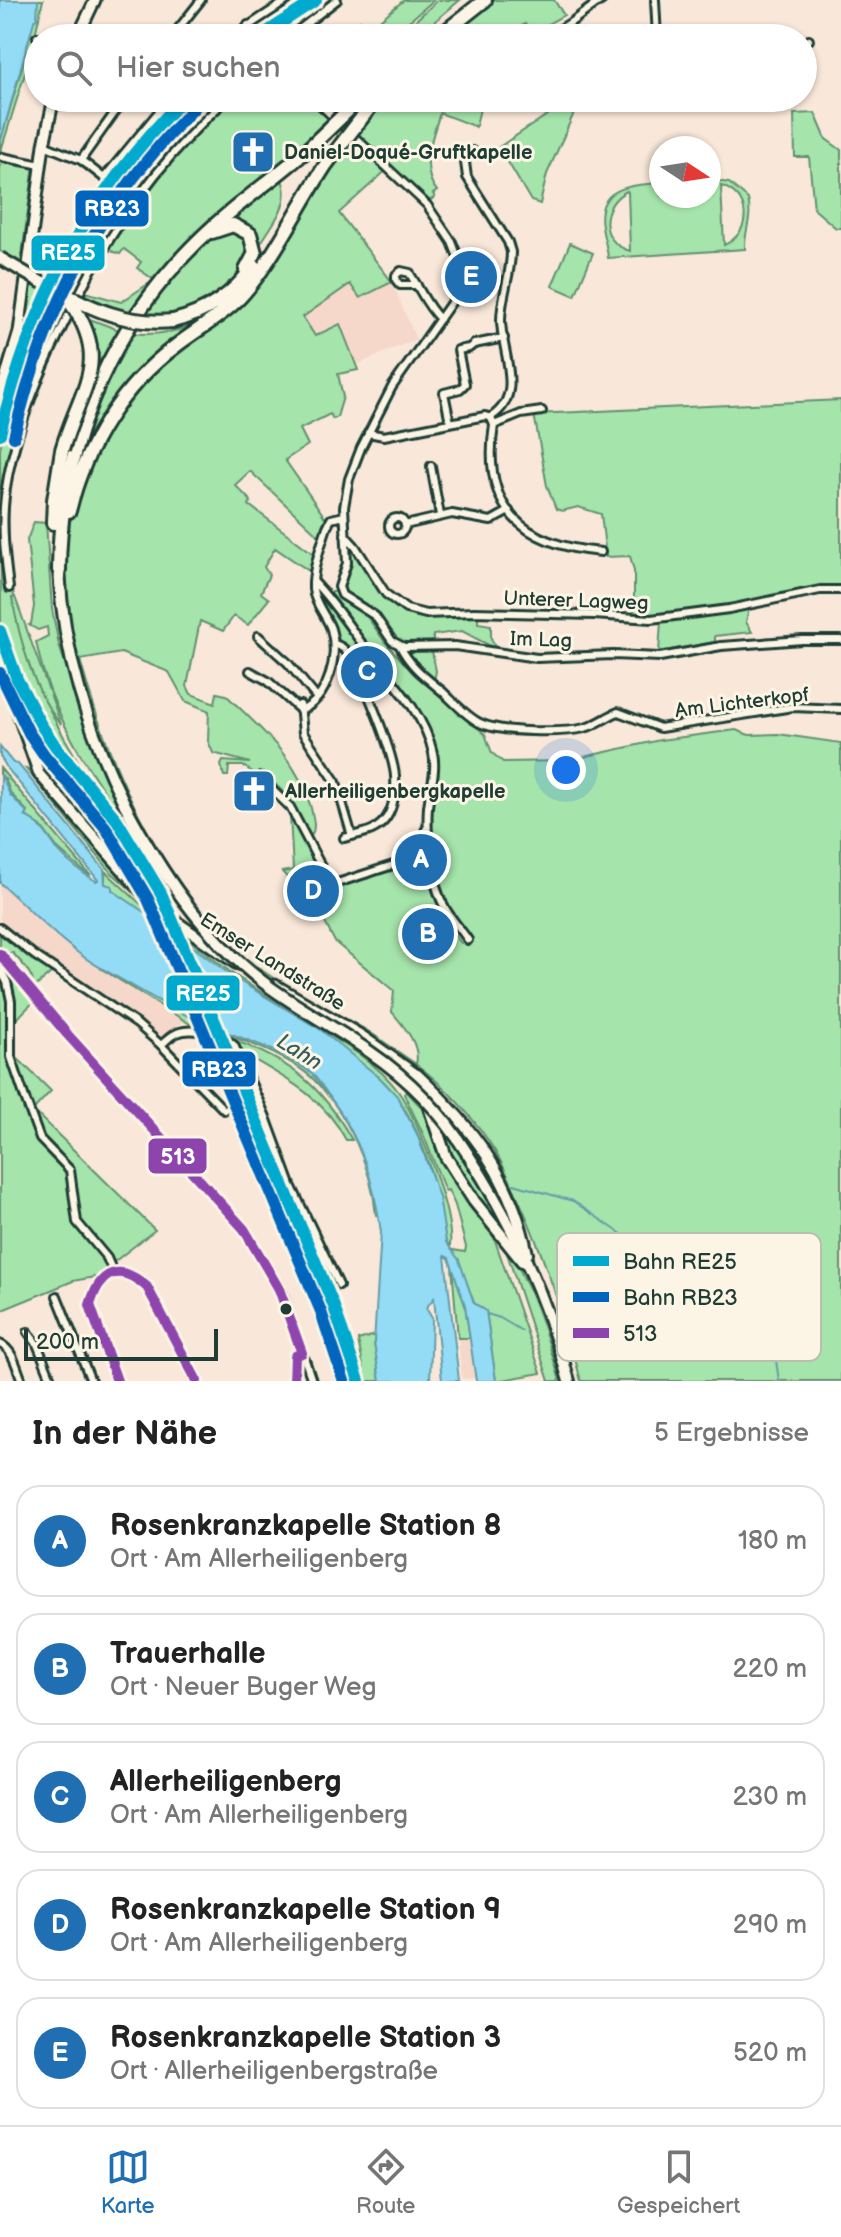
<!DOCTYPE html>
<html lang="de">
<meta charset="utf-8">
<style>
body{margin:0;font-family:"Balsamiq Sans",sans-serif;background:#f2f2f2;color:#222}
.compass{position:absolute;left:649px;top:136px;width:72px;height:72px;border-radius:50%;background:#fff;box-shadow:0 2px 6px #0004;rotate:102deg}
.scale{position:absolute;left:24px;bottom:20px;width:194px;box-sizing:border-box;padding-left:8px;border:4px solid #1f3d34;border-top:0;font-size:22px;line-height:28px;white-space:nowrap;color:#1f3d34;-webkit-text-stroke:6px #fcf5e5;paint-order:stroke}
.you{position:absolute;left:566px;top:770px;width:28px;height:28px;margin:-20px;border:6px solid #fff;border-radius:50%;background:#1a73e8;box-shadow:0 0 0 12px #1a73e833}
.badge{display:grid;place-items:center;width:52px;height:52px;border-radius:50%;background:#1f6fb2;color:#fff;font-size:26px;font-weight:700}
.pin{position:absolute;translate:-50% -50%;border:4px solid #fff;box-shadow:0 2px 8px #0006}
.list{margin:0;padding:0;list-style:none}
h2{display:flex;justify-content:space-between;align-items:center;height:104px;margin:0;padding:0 32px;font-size:34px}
h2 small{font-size:26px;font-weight:400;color:#767676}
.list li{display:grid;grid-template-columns:52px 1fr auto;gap:24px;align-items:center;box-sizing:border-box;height:112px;margin:0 16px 16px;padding:0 16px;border:2px solid #e0e0e0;border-radius:24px}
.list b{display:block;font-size:30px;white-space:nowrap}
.list p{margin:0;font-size:26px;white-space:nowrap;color:#767676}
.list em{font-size:26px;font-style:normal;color:#767676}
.icon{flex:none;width:44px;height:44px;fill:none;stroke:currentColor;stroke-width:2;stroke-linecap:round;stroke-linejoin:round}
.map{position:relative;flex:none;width:841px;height:1381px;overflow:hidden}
.search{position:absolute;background:#fff;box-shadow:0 2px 6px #0004;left:24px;right:24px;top:24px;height:88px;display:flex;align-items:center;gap:20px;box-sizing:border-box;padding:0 28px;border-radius:44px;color:#767676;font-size:30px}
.sheet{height:744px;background:#fff}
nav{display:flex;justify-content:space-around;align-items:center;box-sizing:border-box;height:112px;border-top:2px solid #e0e0e0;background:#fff;font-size:22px;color:#767676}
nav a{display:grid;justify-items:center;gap:4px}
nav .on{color:#1f6fb2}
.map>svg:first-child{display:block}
</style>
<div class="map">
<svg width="841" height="1381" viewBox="0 0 841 1381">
<rect width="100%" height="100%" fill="#f9e8d9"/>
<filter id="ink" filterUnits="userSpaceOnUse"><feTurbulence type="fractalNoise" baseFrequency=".0125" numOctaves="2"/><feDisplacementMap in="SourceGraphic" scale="16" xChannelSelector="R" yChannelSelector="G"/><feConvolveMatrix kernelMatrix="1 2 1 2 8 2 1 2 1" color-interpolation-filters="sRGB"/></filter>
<g filter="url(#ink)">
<g fill="#f5d8ca">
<path d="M308,0H324L263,38L259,32Z"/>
<path d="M178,98H189L161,126L114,183L80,236L55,284L49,280L80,222L104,188L149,129Z"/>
<path d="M392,282L416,339L356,365L340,324L315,336L303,317L350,283L361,298Z"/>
<path d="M45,292L50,295L21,364L0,448V424L10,384L23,345Z"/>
<path d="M0,621L21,684L46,729L124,826L166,898L161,899L117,822L57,751L32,717L0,642Z"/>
<path d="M0,883L100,968L184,1021L160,1038L138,1019L31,949L0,924Z"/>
<path d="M229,1045L334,1296L352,1343L362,1381H353L321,1291L220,1046Z"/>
<path d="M470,1338L475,1378L462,1379L458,1339Z"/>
</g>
<g fill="#a5e4ab" stroke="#629070" stroke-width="2" fill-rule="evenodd">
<path d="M38,0H43L30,57L0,154V143L23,64Z"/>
<path d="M404,0H434C394,34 393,38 340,38L360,20L363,25L375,24Z"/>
<path d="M438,0H460L415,38H396Z"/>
<path d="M491,0H554L564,15L548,24L552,31L534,37L525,24L504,38H444Z"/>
<path d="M197,98L148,147L94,221L96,223L77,253L62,287L55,284C91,215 133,155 188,99Z"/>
<path d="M234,98H309L331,119L133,314L84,298L85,292L121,302L154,280L137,268L141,262L124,249L120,254L105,249L113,236L116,238L167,167L196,133Z"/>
<path d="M384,98H454L480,108L476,127L440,113C432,138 419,169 437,191L433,194L435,197L428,202L391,166L339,213L392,282L360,298L350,284L303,317L315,336L340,324L358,370L338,374L343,397L337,417L333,419L330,414L300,429L308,445L285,460L326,519L320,537L250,471L235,485L251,501L249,505L315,555L312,573L275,548L264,567L269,575L261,593L269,599L248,625L234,616L223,631L200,621L187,686L191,694L215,703L217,693L226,695C260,728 299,760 311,808C313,818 317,829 310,837L314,845L310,846L327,883L324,890L326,895L337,892L336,888L393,869L395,873L406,870L409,880L420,877C412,848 421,850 424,823C427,805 432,786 432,768C433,731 402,698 382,670L362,677L348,647L339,640L330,616L317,594L318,589L324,595L335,591L338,597L366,615L385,642L414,674L485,734L492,753L503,762L565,761L660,740L736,730L749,735L778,734L841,743V1381H581C562,1307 536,1232 502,1164C487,1133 453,1094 426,1072C373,1031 309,1009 255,969C195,925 149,843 118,776C85,706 61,622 67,545C72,483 106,419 149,375C170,353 206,337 224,317C240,299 252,277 265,258C303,203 339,147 384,98ZM121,653L169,672L185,701L209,711L208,741L213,753L250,763L223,761L221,765L224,776H228L229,766H243L259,776L263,772L289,798L293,870L282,872L319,911L335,942L394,991L392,1012C403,1025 421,1045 416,1064C401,1054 386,1043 371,1033C335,1011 295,994 260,969C169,905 108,764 80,660ZM445,904L469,938L461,943L436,911Z"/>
<path d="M570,100L578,104L547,174L540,204L531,201L499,147Z"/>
<path d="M815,113L826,139L841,150V228H836L814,209L809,157H795L794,114Z"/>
<path d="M3,160L34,165L21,263L0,251V168Z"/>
<path d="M281,178C294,203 270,226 258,248L226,223Z"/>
<path d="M709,180L729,183L748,199C753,218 744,231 745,249L608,258C607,245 603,237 602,226C595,186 634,185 661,183V196H709ZM721,186C751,195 753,232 724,245ZM627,191L628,192L630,251C598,242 600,204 627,191Z"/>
<path d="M233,227L252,244C251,249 251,257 248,262C233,300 179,319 143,315C164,285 197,237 233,227Z"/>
<path d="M570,243L593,253L575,296L552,286Z"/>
<path d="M29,282L45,292L17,362L0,424V404L29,320L23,318Z"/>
<path d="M87,318L122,331L90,393C95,366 100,343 87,318Z"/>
<path d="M208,320L152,362L71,483L92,406L130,333C158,337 182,330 208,320Z"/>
<path d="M25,351L43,358C31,390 17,424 11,457C0,588 20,678 94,785C102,797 112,807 121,818C139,844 159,873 172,902H167L124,826L69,759L37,714L21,684L1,627L0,448Z"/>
<path d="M841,400V587C773,587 702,623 634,615V571L630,556L606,557L601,514L578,507L562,511L556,509L547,486L534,414Z"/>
<path d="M34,522L46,523L52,609L59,645L95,753L122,815C82,764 49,706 36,642L48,636L47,627L38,630L29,625L31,624L34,606L27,540Z"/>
<path d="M354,551C394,618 401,620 478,614V623L491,625V638L496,649L462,631L433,635V643L400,642L377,611L345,591C342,579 351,565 351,552Z"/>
<path d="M15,597L61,724C34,695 19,636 12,598Z"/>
<path d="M749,608L746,622L752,632L715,636V642L659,652L661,621Z"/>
<path d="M0,642C12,675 25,707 45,736C79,784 153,849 160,905L45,773L0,653Z"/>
<path d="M413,651H432L436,671L434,681L411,660L410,653Z"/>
<path d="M0,768L90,875L89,876L59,850L41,826L26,816L28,812L11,794L5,779L0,774Z"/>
<path d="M26,769L34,771L167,922L111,872Z"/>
<path d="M105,871L160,922L180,933L233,974L296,1015L236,979L172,931L111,890L105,884Z"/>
<path d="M0,931L52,972L34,988C34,974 22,964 13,953H6L0,947Z"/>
<path d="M0,958L35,1001C17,1017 8,1026 10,1051L51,1091L33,1110L155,1230L110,1265L111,1268L100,1276L73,1281L0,1311Z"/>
<path d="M100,968L212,1026L213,1031L195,1027Z"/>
<path d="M220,1030C248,1039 293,1054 314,1076C351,1114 370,1164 379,1215H376C372,1167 347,1111 311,1077C290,1058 249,1042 221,1033Z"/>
<path d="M321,1030C349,1047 378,1064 398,1091C418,1118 454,1214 450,1246L446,1242C436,1187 424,1123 383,1081C366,1064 333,1048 321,1030Z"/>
<path d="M232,1039C292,1063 320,1083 352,1140H346C322,1094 281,1076 239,1051Z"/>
<path d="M424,1085L469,1133L505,1194L517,1233L471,1149L428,1096Z"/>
<path d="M406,1091L426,1112L439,1155L491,1229L541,1373L496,1381L486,1311L474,1303L459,1261L453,1253V1250L465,1252L466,1247L455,1205L448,1190L445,1191L424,1136L404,1094Z"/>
<path d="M440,1128L466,1159L515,1246L513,1247L464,1180Z"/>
<path d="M503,1241C531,1283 546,1332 560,1381H549Z"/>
<path d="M452,1267L465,1305L470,1338H458Z"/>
<path d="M375,1335L374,1343L380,1381H366L358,1340Z"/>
</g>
<g fill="#94dcf6" stroke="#659ca8" stroke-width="2">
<path d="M0,0H38L37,18L34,21L0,143Z"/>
<path d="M0,747L13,763L18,764L104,869L105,884L112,886V890L172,931L236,979L321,1030L380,1078L397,1096L417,1134L439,1197L446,1242L459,1260L474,1303L486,1311L496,1381H476L465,1305L449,1258L445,1256L459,1381H442L434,1298L426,1308L432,1318L430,1381H380L374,1343L381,1232C374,1182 361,1138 330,1097C324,1089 318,1079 311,1073C277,1046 233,1037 194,1019C163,1005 133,986 103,969C67,950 31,910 0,883L1,774L10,795L27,812L25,816C43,824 49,839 60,853C70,864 84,874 96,881L98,880L7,768L0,756Z"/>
</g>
<path fill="#f9e8d9" d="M170,924L179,931L222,1035L214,1032Z"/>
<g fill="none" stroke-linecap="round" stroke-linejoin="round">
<g stroke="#659ca8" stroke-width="2">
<path d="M514,1184L573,1201L660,1260L746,1286"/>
<path d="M753,1289L757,1290L770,1319L779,1381"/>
<path d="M487,1314L500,1318L522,1331"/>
</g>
<g stroke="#1f3d34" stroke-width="12">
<g id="street">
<path d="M655,0L657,38"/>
<path d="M248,25L257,38"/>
<path d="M81,30L97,38"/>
<path d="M552,33C567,28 587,9 602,0"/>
<path d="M37,37L40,38"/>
<path d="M171,38L201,0"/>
<path d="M230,38L288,0"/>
<path d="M288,38L337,0"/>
<path d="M803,45L809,40"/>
<path d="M313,98L427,205L452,242L463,270L462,283L453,300L392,387L361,448L349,479L344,507L347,563L339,587L342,595L375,616L392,641L404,647L455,646L537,658L613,655L660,657L721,646L802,640H841"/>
<path d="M490,102L494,98"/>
<path d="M44,145L81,160L104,178L170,98"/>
<path d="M473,151L464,155L467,177L508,242L511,252C511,275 501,297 501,320C501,352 526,395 491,417"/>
<path d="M2,157L41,165"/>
<path d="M81,160L125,98"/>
<path d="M417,285H400L396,280V275L401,271L410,273V274C420,289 427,307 440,319"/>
<path d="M77,298C114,223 166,154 228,98"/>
<path d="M450,422L444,393L460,389L465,384L458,350L469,348L474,344L504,338"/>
<path d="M494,425C481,508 522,545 601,552"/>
<path d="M368,433L384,436L485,416L491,418L494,425L521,414L542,411"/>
<path d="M431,466L440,515"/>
<circle cx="397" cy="526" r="8"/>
<path d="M405,525L452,514L491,521L509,511"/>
<path d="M345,535L355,546L386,594L406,609L426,614L474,612L594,615L651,619L729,609L820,590H841"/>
<path d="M314,582C333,602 347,623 363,645C388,677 424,711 433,753C437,771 430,789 428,807C426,833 431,881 443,904C449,917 460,928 468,940"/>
<path d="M9,588C6,562 2,534 4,507C8,444 43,365 72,308"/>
<path d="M258,636L288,663L316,697"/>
<path d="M334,644C338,645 342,647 345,650C360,668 393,752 395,776C396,789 394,806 387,817C377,833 360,833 344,838"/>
<path d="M400,646C410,666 425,677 442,691C453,701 467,717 480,723C501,733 562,733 585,728C598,724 606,717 618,712L660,728L793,707L841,709"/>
<path d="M250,671L268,681L300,710"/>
<path d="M300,705L303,733L336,782L352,836"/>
<path d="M300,711C329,699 339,656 331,629C326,615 314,603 313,589C312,569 321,546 327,527L331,519L344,516"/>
<path d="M259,777L290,807L331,885L415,858L426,829"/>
<path d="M0,928L34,955L137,1024L161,1045C166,1041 171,1035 177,1033C193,1026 222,1035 234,1045L266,1117L291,1185L339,1285"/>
<path d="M0,954L67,1034L244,1229L283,1294L312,1381"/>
<path d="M0,969L7,982L11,1001V1057L26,1101L40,1139L70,1170L77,1222L107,1258L113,1272"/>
<path d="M161,1045L224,1110"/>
<path d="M57,1296L91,1381"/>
<path d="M28,1332L37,1344L52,1381"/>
<path d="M0,1344C13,1349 17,1369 22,1381"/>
<path d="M117,1381L90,1305C97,1270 123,1261 147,1287L197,1381"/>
<path d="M294,1381L293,1364L295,1356L302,1353"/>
</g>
</g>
<g stroke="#1f3d34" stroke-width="15">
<g id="secondary">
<path d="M77,38L95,0"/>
<path d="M0,395L19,332L44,145L54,98"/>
<path d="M0,663L39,774L148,899L161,911L237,964"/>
<path d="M275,985L362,1036L417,1075"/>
</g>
</g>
<g stroke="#1f3d34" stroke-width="16">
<g id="primary">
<path d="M59,570C63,654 88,730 125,805"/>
<path d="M417,1075C473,1128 511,1177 527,1254"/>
<path d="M427,1101L446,1157L474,1201L522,1261"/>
<path d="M467,1153C513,1223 547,1300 569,1381"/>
</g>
</g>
<g stroke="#1f3d34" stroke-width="18">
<g id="highway">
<path d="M437,38L485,0"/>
<path d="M212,232L233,225L250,234L255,253L246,270"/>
<path d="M173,321C207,313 233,295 254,266"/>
<path d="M69,511C85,445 122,386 177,345C198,329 222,316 240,297C272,263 300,203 327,163"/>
<path d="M53,523L54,500L62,450"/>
<path d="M59,570C60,436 115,315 215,225C245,198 279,175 309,148"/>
</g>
</g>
<use href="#street" stroke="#fcf5e5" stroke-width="6"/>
<use href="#secondary" stroke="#fcf5e5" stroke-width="9"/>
<use href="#primary" stroke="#fcf5e5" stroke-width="10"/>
<use href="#highway" stroke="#fcf5e5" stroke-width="12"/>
<g stroke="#1f3d34" stroke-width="16" stroke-linecap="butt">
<g id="primary-bridge">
<path d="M0,258L46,285"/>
<path d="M125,805C160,871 202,935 263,982C297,1008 335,1027 370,1052C408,1078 442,1113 467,1153"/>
</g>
</g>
<g stroke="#1f3d34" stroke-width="18" stroke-linecap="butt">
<g id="highway-bridge">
<path d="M309,148L361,98"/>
<path d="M327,163L377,98"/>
<path d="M46,285C88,306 124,326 173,321"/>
<path d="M62,450C79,390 113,362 70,302"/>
</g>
</g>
<use href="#primary-bridge" stroke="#fcf5e5" stroke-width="10"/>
<use href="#highway-bridge" stroke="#fcf5e5" stroke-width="12"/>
<g stroke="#fcf5e5" stroke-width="16">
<g id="bus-1">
<path d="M0,954L67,1034L244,1229L279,1289L302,1353L295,1356L294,1381"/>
<path d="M117,1381L90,1305C100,1271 119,1262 147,1287L197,1381"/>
</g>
</g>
<use href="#bus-1" stroke="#8e44ad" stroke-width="10"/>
<g stroke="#fcf5e5" stroke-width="18">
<g id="rail-1">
<path d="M258,38L316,0"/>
<path d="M0,434C31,301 88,196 184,98"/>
<path d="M0,631L17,679L41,725L56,747L117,820L161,893L333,1304L359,1381"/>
</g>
</g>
<g stroke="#fcf5e5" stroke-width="18">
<g id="rail-2">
<path d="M14,437C44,307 100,204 194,108"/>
<path d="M0,673L29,733L45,756L106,828L148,899L320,1309L344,1381"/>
</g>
</g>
<use href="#rail-1" stroke="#00a9ce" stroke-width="12"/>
<use href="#rail-2" stroke="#0065bd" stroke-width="12"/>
</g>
</g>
<defs>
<g id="church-square" transform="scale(2.3)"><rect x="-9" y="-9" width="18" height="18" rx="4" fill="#1f6fb2" stroke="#fcf5e5"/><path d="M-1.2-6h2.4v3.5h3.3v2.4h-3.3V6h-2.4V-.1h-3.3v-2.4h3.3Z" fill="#fff"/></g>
</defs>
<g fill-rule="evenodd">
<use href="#church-square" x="253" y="152"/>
<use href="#church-square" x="254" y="791"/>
</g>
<circle fill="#1f3d34" stroke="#fcf5e5" stroke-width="3" cx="286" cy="1309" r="7"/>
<g text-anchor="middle" stroke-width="6" stroke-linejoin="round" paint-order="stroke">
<g font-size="20" font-weight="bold" fill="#1f3d34" stroke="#fcf5e5" text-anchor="start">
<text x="284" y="159">Daniel-Doqué-Gruftkapelle</text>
<text x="285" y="798">Allerheiligenbergkapelle</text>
</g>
<g font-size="20" fill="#1f3d34" stroke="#fcf5e5">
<text transform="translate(576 600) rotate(2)" y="7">Unterer Lagweg</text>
<text transform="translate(541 639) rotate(2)" y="7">Im Lag</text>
<text transform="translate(742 702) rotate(-7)" y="7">Am Lichterkopf</text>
<text transform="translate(273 961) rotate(32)" y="7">Emser Landstraße</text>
</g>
<g font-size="22" font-style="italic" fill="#365d5b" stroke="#fcf5e5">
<text transform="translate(300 1051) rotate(32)" y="8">Lahn</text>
</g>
</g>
<rect x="557" y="1233" width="264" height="128" rx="12" fill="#fcf5e5" stroke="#babeb0" stroke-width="2"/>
<rect x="573" y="1256" width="36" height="10" fill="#00a9ce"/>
<rect x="573" y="1292" width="36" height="10" fill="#0065bd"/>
<rect x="573" y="1328" width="36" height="10" fill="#8e44ad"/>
<g font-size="22" fill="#1f3d34">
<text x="623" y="1269">Bahn RE25</text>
<text x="623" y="1305">Bahn RB23</text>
<text x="623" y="1341">513</text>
</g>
<g stroke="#fcf5e5" stroke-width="3">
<rect x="74" y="189" width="76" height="39" rx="8" fill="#0065bd"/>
<rect x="30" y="234" width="76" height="38" rx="8" fill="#00a9ce"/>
<rect x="165" y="974" width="76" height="38" rx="8" fill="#00a9ce"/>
<rect x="181" y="1050" width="76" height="38" rx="8" fill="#0065bd"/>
<rect x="147" y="1137" width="61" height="38" rx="8" fill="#8e44ad"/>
</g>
<g font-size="22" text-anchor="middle" font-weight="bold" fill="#fff">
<text x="112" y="216">RB23</text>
<text x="68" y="260">RE25</text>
<text x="203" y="1001">RE25</text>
<text x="219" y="1077">RB23</text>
<text x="178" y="1164">513</text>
</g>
</svg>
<svg class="compass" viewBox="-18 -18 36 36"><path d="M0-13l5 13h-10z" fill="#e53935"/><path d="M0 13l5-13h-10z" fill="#767676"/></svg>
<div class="scale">200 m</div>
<div class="you"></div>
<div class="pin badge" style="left:421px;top:860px">A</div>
<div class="pin badge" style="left:428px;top:934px">B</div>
<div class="pin badge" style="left:367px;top:672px">C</div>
<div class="pin badge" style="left:313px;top:891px">D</div>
<div class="pin badge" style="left:471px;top:277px">E</div>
<div class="search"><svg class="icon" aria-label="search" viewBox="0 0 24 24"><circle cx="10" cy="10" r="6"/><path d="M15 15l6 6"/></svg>Hier suchen</div>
</div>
<section class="sheet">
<h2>In der Nähe<small>5 Ergebnisse</small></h2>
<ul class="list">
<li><span class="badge">A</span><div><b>Rosenkranzkapelle Station 8</b><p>Ort · Am Allerheiligenberg</p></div><em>180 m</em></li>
<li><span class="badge">B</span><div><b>Trauerhalle</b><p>Ort · Neuer Buger Weg</p></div><em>220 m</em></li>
<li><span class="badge">C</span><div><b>Allerheiligenberg</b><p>Ort · Am Allerheiligenberg</p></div><em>230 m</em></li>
<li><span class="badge">D</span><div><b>Rosenkranzkapelle Station 9</b><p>Ort · Am Allerheiligenberg</p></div><em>290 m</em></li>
<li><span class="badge">E</span><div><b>Rosenkranzkapelle Station 3</b><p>Ort · Allerheiligenbergstraße</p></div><em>520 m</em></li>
</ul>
</section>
<nav>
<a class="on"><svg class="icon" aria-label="map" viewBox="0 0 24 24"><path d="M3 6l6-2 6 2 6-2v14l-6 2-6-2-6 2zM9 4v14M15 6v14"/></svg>Karte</a>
<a><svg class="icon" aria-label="directions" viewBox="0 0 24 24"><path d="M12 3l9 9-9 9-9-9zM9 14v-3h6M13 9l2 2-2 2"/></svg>Route</a>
<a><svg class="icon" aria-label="saved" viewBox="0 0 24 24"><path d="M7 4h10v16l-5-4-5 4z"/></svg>Gespeichert</a>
</nav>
